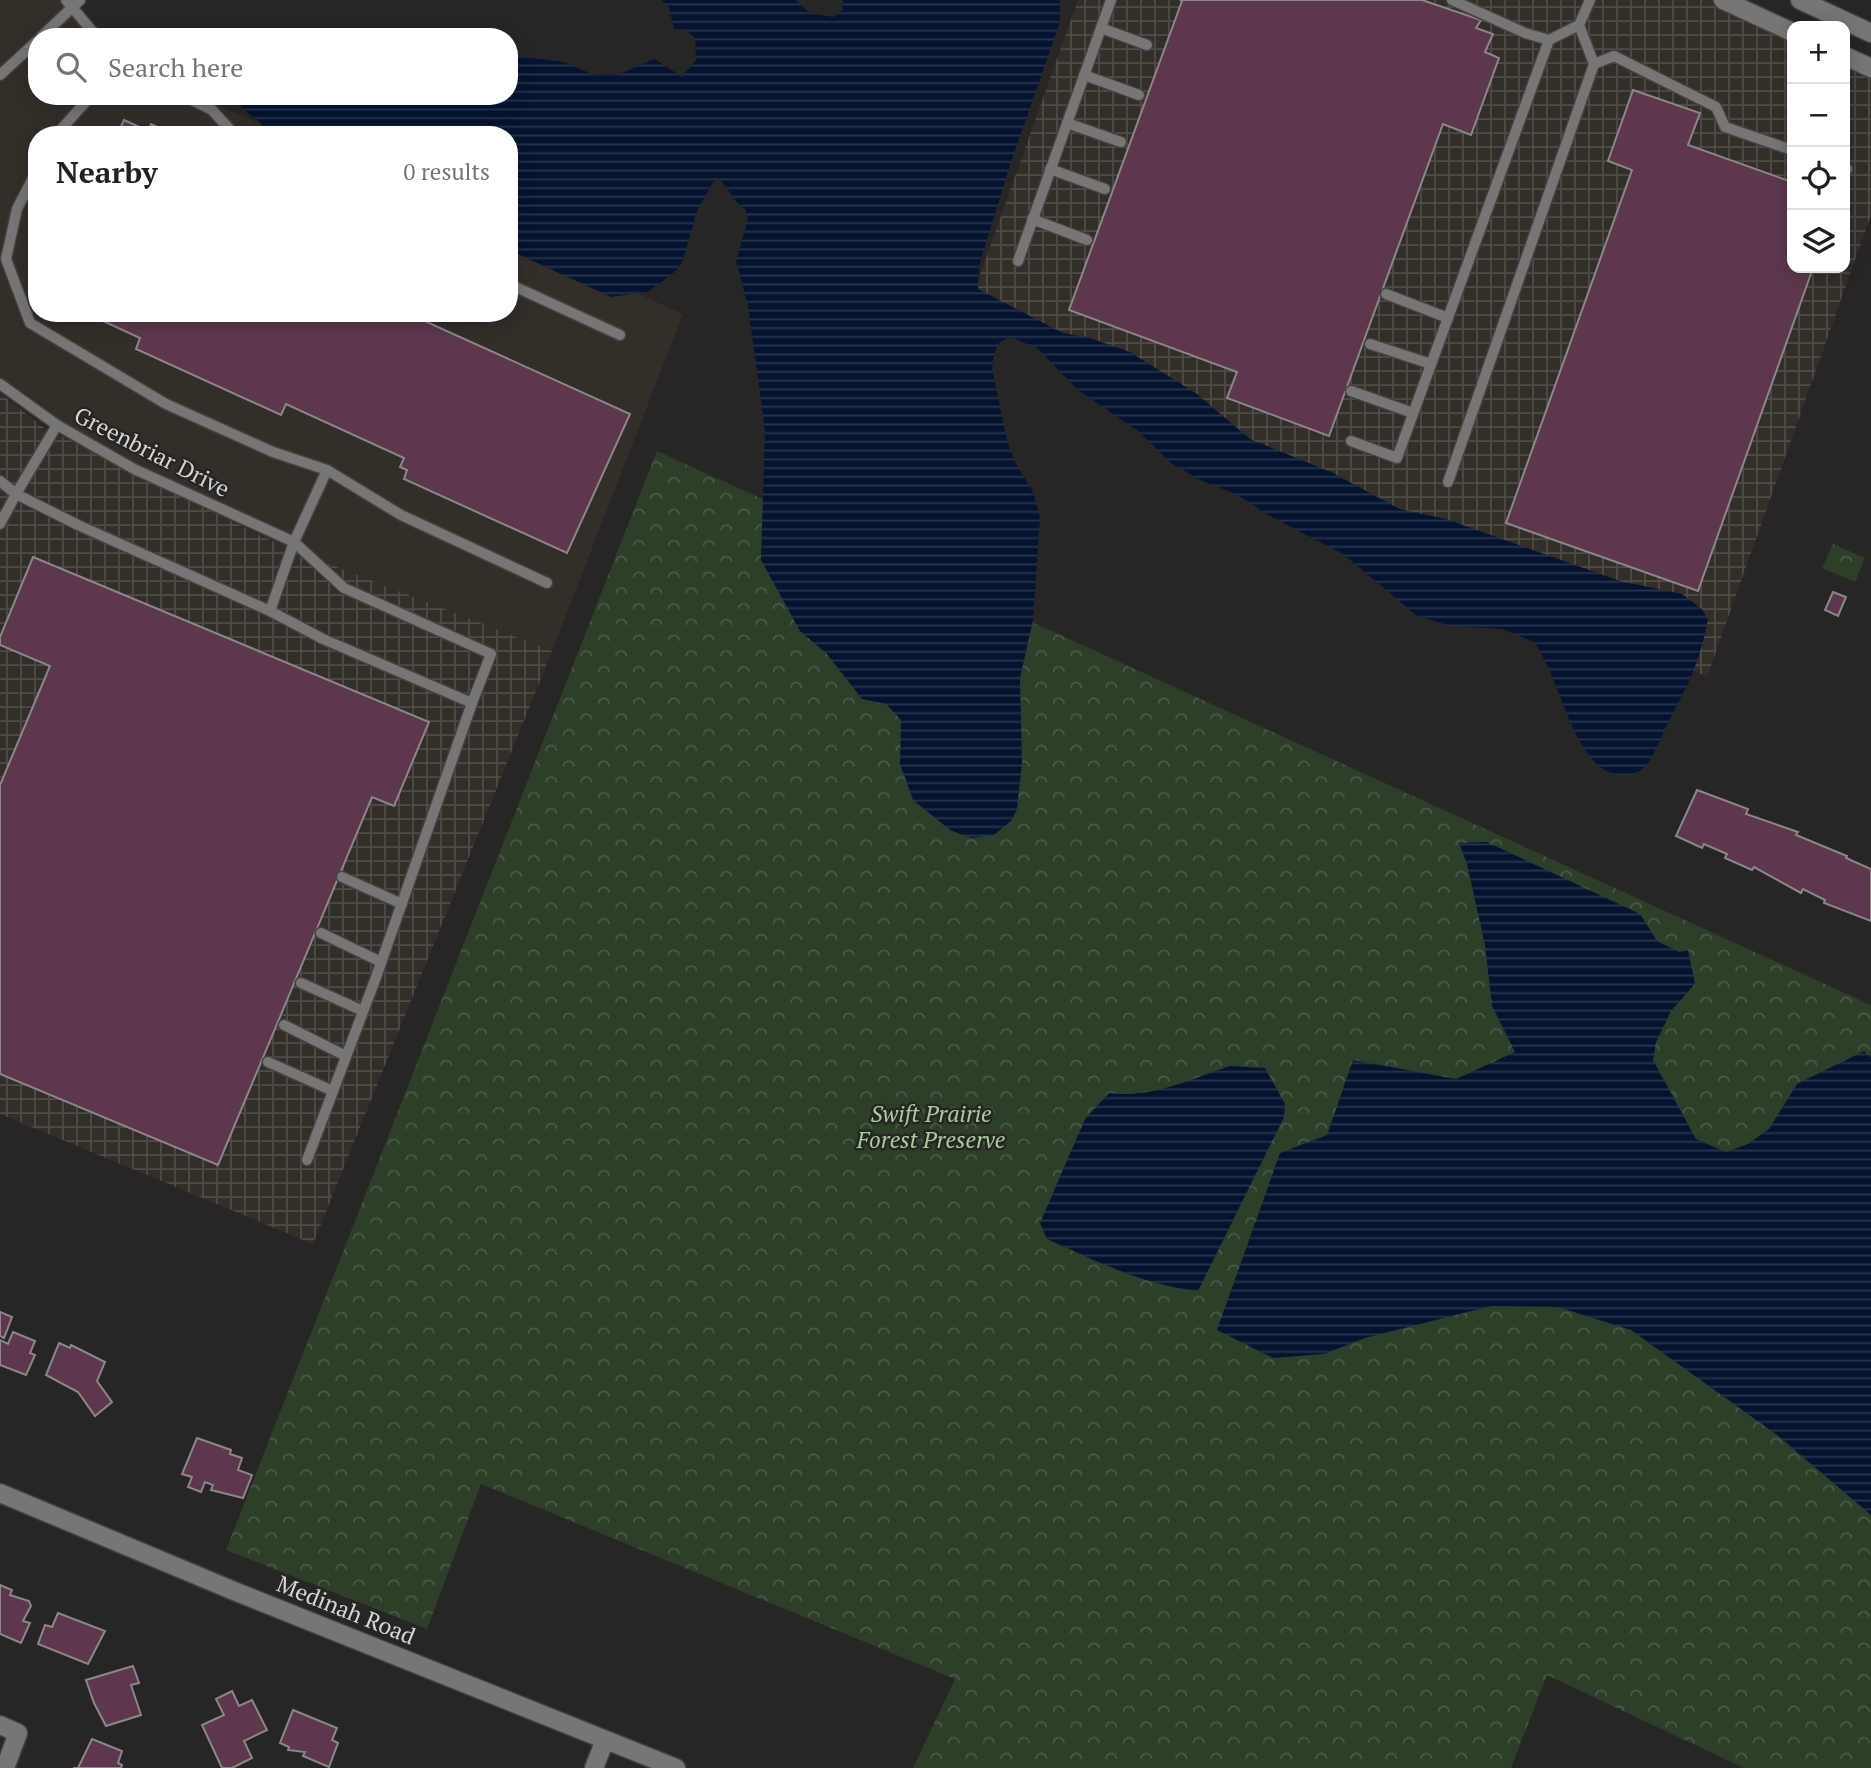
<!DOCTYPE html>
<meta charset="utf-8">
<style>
body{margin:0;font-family:"PT Serif",serif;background:#f6f6f6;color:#202124}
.controls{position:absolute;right:21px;top:21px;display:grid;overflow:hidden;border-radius:14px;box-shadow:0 4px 18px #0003}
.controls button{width:63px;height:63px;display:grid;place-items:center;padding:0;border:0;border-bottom:2px solid #e0e0e0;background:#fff;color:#202124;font:35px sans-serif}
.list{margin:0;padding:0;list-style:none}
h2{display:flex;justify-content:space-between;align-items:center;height:91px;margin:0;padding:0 28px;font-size:30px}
h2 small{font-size:23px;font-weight:400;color:#757577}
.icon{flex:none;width:38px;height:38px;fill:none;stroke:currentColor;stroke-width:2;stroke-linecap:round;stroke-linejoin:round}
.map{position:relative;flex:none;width:1871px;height:1768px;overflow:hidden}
.search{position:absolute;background:#fff;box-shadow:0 4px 18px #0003;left:28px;top:28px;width:490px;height:77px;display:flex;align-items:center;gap:18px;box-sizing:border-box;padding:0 24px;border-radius:28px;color:#757577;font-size:26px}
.panel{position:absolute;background:#fff;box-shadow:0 4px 18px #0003;left:28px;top:126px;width:490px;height:196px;border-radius:28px}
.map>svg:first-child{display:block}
</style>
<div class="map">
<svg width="1871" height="1768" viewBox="0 0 1871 1768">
<defs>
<pattern id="industrial-grid" width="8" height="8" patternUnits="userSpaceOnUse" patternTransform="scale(1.75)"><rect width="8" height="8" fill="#332e28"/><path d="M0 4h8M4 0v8" fill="none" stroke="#504b46"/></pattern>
<pattern id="park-crowns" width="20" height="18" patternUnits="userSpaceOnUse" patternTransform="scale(1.75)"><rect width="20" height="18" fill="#2d3f29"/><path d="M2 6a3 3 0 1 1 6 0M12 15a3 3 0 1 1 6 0" fill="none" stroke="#4b5a47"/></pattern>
<pattern id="water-rules" width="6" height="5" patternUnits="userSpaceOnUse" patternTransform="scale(1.75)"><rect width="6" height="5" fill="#041430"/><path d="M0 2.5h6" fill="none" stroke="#28354d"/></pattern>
</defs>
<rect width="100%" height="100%" fill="#272624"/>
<path fill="#332e28" d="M0,0H73L102,37H37V96H199L284,135H37V313H509V236L683,314L552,651L278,544L59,421L0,378Z"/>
<g fill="url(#industrial-grid)">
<path d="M1078,0H1746L1803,26H1792V268H1845V46L1871,58V215L1707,677L969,306Z"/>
<path d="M0,393L43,427L278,544L552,651L313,1244L0,1114Z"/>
</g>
<g fill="url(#park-crowns)">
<path d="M657,451L1871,1005V1768H1744L1547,1675L1511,1768H913L955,1679L481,1484L427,1629L226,1550Z"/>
<path d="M1833,544L1865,558L1855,582L1822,568Z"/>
</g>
<g fill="url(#water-rules)">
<path d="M662,0H795L810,13L833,17L842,10L843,0H1060V22L1009,168L979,266L978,289L1063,333L1087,337L1130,352L1197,394L1250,439L1331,472L1400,509L1446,519L1620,581L1682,594L1702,609L1708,619C1700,662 1688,685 1668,723C1657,743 1651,777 1622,775C1611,774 1601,770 1594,761C1564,727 1559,678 1534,642L1502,629L1452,626L1417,616L1343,554L1266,514L1236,494L1202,481L1171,463L1138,431L1078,390L1037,348L1010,337L999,343L994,354L992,368L1007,440L1015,462L1033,492L1040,518L1033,620L1020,678L1022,763L1017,809L1012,820L994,835L971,838L950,830L913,800L900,764L901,720L886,704L862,699L827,654L800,631L761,560L765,430L748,306L736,261L748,219L745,209C731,200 729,186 716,177L697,211L683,260L677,270L648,292L611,297L509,250V135H275L242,108L233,96H407L434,101L437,96H509V55L564,62L594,75H617L655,59L682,77L696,60L695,38L686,30L674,29L669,7Z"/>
<path d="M1487,842L1640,914L1657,941L1679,952L1688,950L1695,984L1671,1011L1656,1042L1653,1060L1696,1139L1726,1152L1748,1144L1769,1129L1797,1084L1864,1051L1871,1057V1515L1777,1435L1631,1330L1558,1307L1491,1306L1365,1338L1324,1354L1273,1358L1217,1330L1280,1153L1327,1135L1353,1060L1456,1079L1515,1052L1492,1006L1485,945L1467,864L1459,843Z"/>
<path d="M1230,1066L1265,1068L1285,1104L1284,1117L1198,1291C1143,1285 1096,1261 1047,1239L1040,1223L1085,1119L1109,1093C1151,1099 1190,1079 1230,1066Z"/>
</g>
<g fill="#5d384c" stroke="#8b8789" stroke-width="2">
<path d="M1180,0H1422L1481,20L1476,28L1493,34L1485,52L1499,58L1471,135L1443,124L1329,436L1227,398L1237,372L1069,310L1182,1Z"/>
<path d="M1633,90L1700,113L1688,145L1792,182V268H1813L1698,591L1506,523L1632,170L1608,161Z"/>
<path d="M124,120L148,131L151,124L175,135H117Z"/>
<path d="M86,313H407L630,414L567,553L404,479L407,470L400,467L404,458L286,404L281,415L136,349L140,338Z"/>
<path d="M33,557L429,722L394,806L372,797L218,1165L0,1074V785L50,666L0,645V637Z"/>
<path d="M1833,592L1846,597L1838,616L1825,610Z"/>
<path d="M1697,790L1748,809L1746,814L1798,832L1796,835L1847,856L1846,858L1871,869V921L1824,903L1825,900L1803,889L1801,893L1754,867L1752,870L1725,858L1727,854L1704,844L1702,848L1676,836Z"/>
<path d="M0,1312L12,1317L4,1338L0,1336Z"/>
<path d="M13,1332L35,1341L30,1353L35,1355L26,1375L0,1365V1340L8,1344Z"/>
<path d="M59,1343L70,1348L71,1345L105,1362L97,1381L112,1402L95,1416L78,1392L46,1375Z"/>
<path d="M197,1438L231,1450L230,1454L242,1458L238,1470L252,1475L243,1498L211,1490L213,1485L205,1482L201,1492L188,1487L192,1477L182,1474Z"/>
<path d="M0,1585L12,1590L10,1595L29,1601L31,1606L23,1621L30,1623L21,1643L0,1634Z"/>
<path d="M58,1613L105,1631L88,1664L38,1644L45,1625L52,1627Z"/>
<path d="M133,1666L139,1683L131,1685L141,1715L106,1726L94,1703L86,1680Z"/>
<path d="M232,1691L239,1706L252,1700L267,1730L244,1741L252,1758L232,1768H222L202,1725L224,1715L216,1699Z"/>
<path d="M293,1710L337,1728L332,1740L338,1743L329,1767L303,1756L305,1752L288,1750L289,1747L280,1743Z"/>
<path d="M92,1739L122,1751L118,1763L122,1765L121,1768H73H78Z"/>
</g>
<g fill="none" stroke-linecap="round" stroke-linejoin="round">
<g stroke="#434241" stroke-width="13">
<g id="service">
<path d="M66,0L97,37"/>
<path d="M1452,0L1525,33L1549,40"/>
<path d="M1101,28L1147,45"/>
<path d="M41,37L80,0"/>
<path d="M1594,64L1614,56L1716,107L1725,127L1792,150"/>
<path d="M0,75L37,41"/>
<path d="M1084,75L1139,95"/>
<path d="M184,96L212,110L235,135"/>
<path d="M1067,123L1121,142"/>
<path d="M56,135L91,96"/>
<path d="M1845,168L1847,169"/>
<path d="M1050,169L1105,189"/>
<path d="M37,170L17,209L6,259L30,323L166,404L273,452L327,470L401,515L547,583"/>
<path d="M1032,219L1087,240"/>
<path d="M1018,261L1111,0"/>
<path d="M509,284L620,335"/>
<path d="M1386,294L1448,318"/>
<path d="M1370,344L1431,364"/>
<path d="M0,384L57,425L134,469L294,542L344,588L491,654L472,703L323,639L270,611"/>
<path d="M1351,391L1413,413"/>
<path d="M1351,441L1397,458L1549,40L1579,25L1590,0"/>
<path d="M0,481L16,494L57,425"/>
<path d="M1448,482L1594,64L1579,25"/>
<path d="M0,524L16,494L78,525L270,611L294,542L327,470"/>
<path d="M342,877L402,904"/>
<path d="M321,933L381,962"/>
<path d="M301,983L363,1011"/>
<path d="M284,1025L346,1056"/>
<path d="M268,1062L333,1091"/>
<path d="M307,1160L375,980L472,703"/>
</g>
</g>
<g stroke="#434241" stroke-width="21">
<g id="minor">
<path d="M0,1725L18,1733L5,1768"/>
<path d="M594,1768L605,1740"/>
</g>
</g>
<g stroke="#434241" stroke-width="21">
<g id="tertiary">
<path d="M1723,0L1792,32"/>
<path d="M1800,0L1871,33"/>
<path d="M1845,56L1871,68"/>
<path d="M0,1493L234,1591L676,1768"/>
</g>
</g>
<use href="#service" stroke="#787674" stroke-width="10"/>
<use href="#minor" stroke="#787674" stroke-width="18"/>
<use href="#tertiary" stroke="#787674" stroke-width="18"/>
</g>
<g text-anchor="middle" stroke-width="5" stroke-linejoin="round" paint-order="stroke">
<g font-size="23" fill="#d6d5d4" stroke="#272624">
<text transform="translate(152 452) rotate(27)" y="8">Greenbriar Drive</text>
<text transform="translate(346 1610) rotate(22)" y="8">Medinah Road</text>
</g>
<g font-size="23" font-style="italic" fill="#a2ce97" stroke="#272624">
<text x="931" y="1122">Swift Prairie<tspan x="931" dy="26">Forest Preserve</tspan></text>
</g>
</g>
</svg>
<div class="controls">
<button>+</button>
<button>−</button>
<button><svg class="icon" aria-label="locate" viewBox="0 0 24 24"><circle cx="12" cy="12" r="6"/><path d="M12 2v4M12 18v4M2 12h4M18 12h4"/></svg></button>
<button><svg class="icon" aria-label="layers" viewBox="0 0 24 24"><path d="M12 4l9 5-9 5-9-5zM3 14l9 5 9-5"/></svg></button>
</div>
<div class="search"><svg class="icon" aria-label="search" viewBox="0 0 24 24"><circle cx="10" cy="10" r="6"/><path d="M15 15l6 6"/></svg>Search here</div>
<section class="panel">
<h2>Nearby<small>0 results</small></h2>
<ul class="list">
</ul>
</section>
</div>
